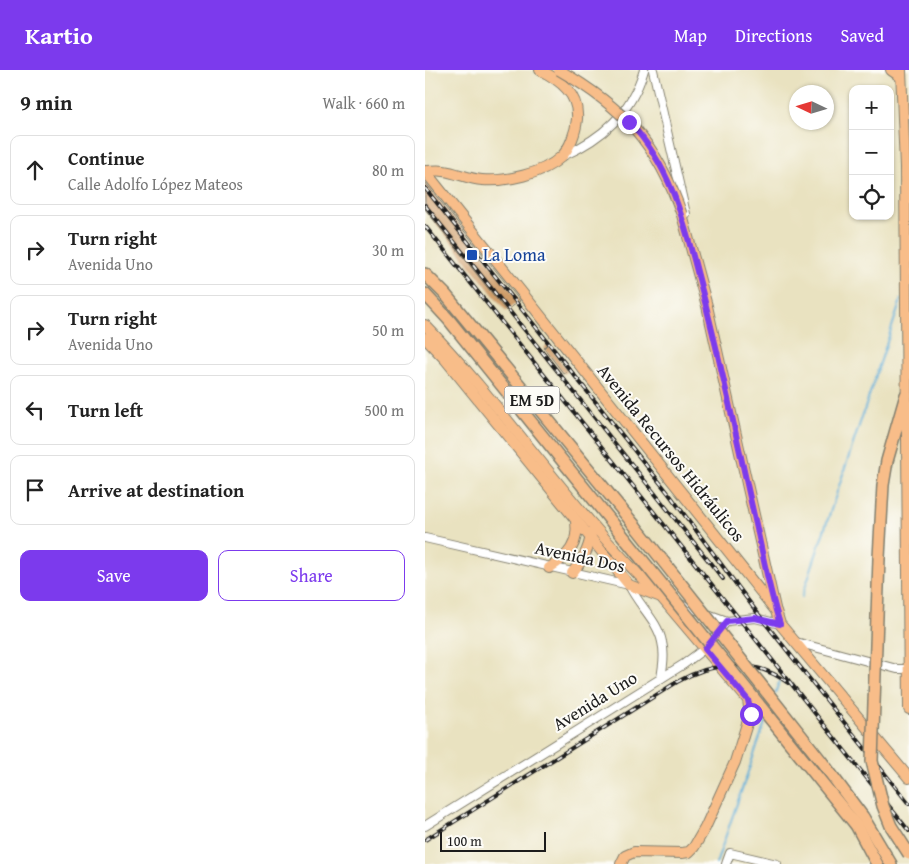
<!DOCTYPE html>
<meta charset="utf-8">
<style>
body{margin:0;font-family:"Gentium Book Plus",serif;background:#f6f6f6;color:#222}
.controls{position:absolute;right:15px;top:15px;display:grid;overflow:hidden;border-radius:10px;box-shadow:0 1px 4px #0004}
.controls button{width:45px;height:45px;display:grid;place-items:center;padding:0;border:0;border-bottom:1px solid #e0e0e0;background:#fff;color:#222;font:25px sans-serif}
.compass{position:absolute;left:364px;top:15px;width:45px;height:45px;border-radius:50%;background:#fff;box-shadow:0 1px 4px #0004;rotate:274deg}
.scale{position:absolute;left:15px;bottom:12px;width:106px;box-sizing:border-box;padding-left:5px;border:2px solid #1c1c1c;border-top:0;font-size:14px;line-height:18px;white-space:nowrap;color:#1c1c1c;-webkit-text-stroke:4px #fdfcf7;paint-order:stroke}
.stop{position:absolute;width:15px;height:15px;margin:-11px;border:4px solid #7c3aed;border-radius:50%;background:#fff}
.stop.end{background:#7c3aed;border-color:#fff;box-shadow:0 1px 5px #0008}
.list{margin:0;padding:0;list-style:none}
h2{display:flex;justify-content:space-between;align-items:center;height:65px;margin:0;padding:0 20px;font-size:21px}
h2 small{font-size:16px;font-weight:400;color:#767676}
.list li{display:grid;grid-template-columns:32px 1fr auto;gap:15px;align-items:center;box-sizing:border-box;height:70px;margin:0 10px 10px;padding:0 10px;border:1px solid #e0e0e0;border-radius:10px}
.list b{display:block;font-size:19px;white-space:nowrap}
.list p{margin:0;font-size:16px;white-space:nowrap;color:#767676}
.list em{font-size:16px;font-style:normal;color:#767676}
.actions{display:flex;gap:10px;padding:15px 20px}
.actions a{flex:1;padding:11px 0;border:1px solid #7c3aed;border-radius:10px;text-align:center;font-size:18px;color:#7c3aed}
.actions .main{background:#7c3aed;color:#fff}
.icon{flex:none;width:28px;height:28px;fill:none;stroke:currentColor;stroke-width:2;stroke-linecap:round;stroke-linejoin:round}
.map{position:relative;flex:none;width:484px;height:794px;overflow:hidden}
header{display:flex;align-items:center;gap:30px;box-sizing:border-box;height:70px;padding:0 25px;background:#7c3aed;color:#fff}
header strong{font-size:24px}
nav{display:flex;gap:28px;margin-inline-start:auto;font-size:18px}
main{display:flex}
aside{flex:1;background:#fff}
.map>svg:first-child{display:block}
</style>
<header>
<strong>Kartio</strong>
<nav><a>Map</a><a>Directions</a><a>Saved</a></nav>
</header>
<main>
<aside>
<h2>9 min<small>Walk · 660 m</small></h2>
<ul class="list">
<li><svg class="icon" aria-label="ahead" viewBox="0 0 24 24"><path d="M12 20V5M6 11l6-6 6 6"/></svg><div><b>Continue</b><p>Calle Adolfo López Mateos</p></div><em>80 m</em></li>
<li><svg class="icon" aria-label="right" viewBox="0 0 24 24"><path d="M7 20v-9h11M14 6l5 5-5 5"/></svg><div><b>Turn right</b><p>Avenida Uno</p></div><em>30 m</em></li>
<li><svg class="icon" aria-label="right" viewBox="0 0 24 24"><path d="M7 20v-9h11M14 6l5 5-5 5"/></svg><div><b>Turn right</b><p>Avenida Uno</p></div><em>50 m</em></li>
<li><svg class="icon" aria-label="left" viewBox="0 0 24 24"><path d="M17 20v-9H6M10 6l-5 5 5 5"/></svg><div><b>Turn left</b></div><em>500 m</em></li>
<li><svg class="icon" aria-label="arrive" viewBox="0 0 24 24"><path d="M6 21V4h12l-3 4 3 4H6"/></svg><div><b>Arrive at destination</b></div></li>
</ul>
<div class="actions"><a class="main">Save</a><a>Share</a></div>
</aside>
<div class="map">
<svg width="484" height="794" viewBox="0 0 484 794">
<rect width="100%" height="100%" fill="#fdfcf7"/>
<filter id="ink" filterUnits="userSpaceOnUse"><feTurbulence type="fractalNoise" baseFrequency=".02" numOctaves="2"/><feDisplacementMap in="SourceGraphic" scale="10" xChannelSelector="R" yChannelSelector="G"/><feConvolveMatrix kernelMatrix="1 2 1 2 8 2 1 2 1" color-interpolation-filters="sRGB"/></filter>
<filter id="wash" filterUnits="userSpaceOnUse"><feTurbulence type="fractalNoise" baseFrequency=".0096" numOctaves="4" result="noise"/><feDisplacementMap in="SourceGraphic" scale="20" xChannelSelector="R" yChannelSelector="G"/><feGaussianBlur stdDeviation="1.12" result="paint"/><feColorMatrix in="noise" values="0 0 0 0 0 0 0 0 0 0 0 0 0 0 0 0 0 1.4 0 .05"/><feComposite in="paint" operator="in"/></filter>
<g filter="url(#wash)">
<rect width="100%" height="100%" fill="#e9e2c0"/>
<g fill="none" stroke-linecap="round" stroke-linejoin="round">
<g stroke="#5fafd9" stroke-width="2">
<path d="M377,527L476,230"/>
<path d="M350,624L354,612"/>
<path d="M291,794L341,650"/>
</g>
</g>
<g id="blocks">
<g fill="#cf9d69">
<path d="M0,112L95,231L81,241L0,139Z"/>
<path d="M123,274L143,301L139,304L119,278Z"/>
</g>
</g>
</g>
<g filter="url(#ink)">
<use href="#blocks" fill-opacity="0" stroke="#827f6e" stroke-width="1"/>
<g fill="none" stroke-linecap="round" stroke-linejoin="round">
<g stroke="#827f6e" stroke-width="10">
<g id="minor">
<path d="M228,0L261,144"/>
<path d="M138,86C178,68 206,43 219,0"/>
<path d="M0,468L204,515C213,535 233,551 237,572C240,584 238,596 236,608"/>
<path d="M252,533L302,551"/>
<path d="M371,572L472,599H483"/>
<path d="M0,756L259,594L279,579L302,551L330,548L355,554"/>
<path d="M301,794L305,783L352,794"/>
</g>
</g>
<g stroke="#827f6e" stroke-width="12">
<g id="major">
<path d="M466,0L476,7"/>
<path d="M476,0L480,97L484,639"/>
<path d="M0,101L351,541L355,554L484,708"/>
<path d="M0,101C6,101 14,100 19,101C32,103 44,109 57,110C80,112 118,104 136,87C145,79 151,61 152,49C154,24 135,10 115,0"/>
<path d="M257,145L282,236L350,538"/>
<path d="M0,255C82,340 145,440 232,523"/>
<path d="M0,268L20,289L204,515L236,527L323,630L325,644L310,692L280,758L269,777L264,782L257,783L209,782L200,786L196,794"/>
<path d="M124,498C144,486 154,474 151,451"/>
<path d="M147,503C157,491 164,480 166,464"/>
</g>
</g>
<g stroke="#827f6e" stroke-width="14">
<g id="highway">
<path d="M0,204L20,224L211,457"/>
<path d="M0,224L24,250L202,471"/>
<path d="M454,488L458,415L462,391L481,325"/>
<path d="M438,747L466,794"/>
<path d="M431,755L452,794"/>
</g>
</g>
<use href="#minor" stroke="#fff" stroke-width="8"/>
<use href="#major" stroke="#f8bd89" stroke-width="10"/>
<use href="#highway" stroke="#f8bd89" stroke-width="11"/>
<g stroke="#1c1c1c" stroke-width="4">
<g id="rail">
<path d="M0,118L244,424L337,549L484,734"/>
<path d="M0,135L298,509"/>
<path d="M0,156L484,761"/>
<path d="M0,770L252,612C287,592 329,587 363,613"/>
</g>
</g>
<use href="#rail" stroke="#fdfcf7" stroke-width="2" stroke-dasharray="5.5" stroke-linecap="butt"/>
<g stroke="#827f6e" stroke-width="12" stroke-linecap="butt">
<path id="major-bridge" d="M134,0C198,37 233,74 257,145"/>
</g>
<g stroke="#827f6e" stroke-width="14" stroke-linecap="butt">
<g id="highway-bridge">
<path d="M211,457L397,692L438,747"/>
<path d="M202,471L431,755"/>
<path d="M454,488L447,691L458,736L466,756L484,784"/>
</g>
</g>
<use href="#major-bridge" stroke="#f8bd89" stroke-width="10"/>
<use href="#highway-bridge" stroke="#f8bd89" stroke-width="11"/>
</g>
</g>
<g fill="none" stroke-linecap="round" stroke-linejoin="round" filter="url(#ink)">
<path stroke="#7c3aed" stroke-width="6" d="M204,52C247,97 260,155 275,213C296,291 312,371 330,450C338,485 344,520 355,554L330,548L302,551L280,579L323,630L326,644"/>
</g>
<rect fill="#1a4fb4" stroke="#fdfcf7" stroke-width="2" x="41" y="179" width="12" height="12" rx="2.5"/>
<g text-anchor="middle" stroke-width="4" stroke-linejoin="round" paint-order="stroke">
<rect fill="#fdfcf7" stroke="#605f5e" stroke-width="1" x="79.5" y="316.5" width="55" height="27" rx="4"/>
<g font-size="16" font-weight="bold" fill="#1c1c1c">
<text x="107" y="336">EM 5D</text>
</g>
<g font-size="18" fill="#164399" stroke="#fdfcf7" text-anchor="start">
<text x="58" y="191">La Loma</text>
</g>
<g font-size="18" fill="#1c1c1c" stroke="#fdfcf7">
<text transform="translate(246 383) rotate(51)" y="6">Avenida Recursos Hidráulicos</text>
<text transform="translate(155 487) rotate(12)" y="6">Avenida Dos</text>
<text transform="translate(170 631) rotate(-32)" y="6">Avenida Uno</text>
</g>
</g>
</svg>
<div class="controls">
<button>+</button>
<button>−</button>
<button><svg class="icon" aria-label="locate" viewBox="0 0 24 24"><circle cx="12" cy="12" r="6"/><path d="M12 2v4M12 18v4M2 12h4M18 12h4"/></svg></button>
</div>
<svg class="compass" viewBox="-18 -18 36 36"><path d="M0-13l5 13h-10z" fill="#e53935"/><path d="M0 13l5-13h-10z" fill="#767676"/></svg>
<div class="scale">100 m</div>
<div class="stop" style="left:326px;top:644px"></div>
<div class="stop end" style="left:204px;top:52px"></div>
</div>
</main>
